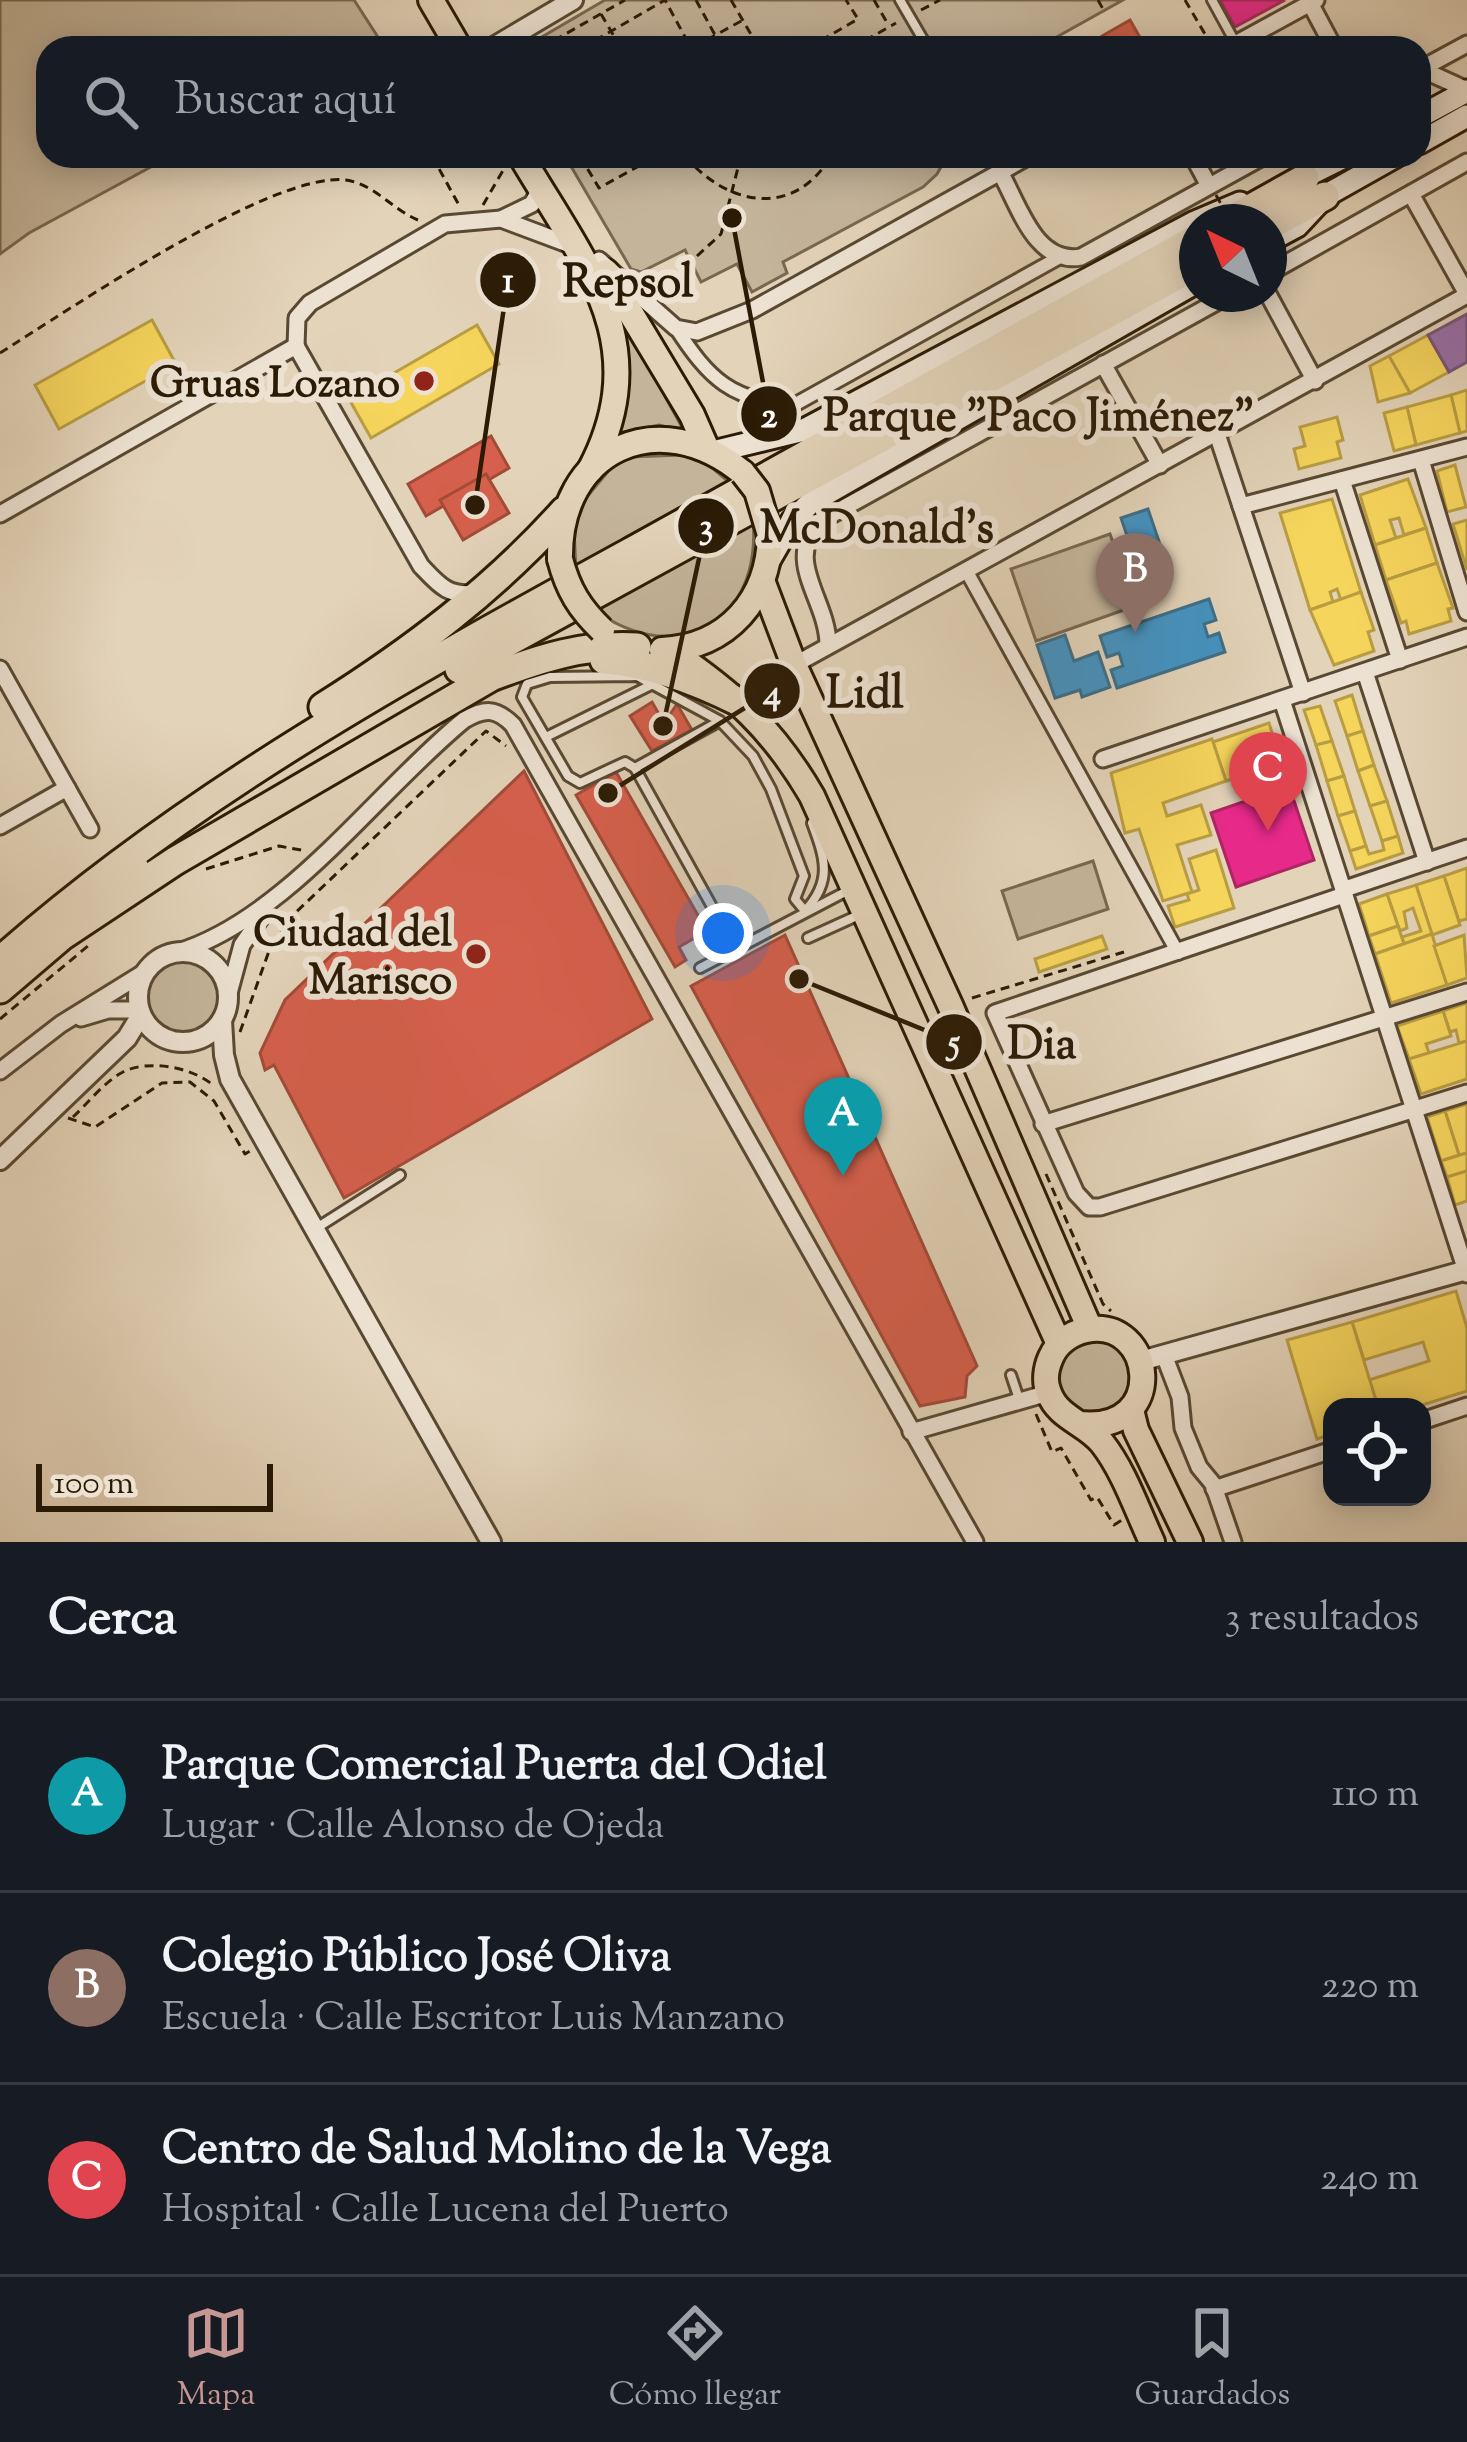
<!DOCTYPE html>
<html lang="es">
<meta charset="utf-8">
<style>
body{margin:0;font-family:"Sorts Mill Goudy",serif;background:#20242c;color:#f1f3f6}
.controls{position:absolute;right:36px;bottom:36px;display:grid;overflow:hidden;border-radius:24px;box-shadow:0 6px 30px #0003}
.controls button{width:108px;height:108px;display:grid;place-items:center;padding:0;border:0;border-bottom:3px solid #363941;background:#171b24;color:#f1f3f6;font:60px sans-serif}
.compass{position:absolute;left:1179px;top:204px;width:108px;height:108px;border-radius:50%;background:#171b24;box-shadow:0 6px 30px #0003;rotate:317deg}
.scale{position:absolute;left:36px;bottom:30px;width:237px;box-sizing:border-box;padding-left:12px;border:6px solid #2b1b05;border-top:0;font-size:33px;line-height:42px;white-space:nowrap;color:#2b1b05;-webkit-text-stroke:9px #ede2d2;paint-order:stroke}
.you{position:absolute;left:723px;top:933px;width:42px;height:42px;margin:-30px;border:9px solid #fff;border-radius:50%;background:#1a73e8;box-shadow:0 0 0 18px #1a73e833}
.badge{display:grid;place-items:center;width:78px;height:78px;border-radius:50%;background:#c59692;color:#fff;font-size:39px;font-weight:700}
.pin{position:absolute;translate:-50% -99px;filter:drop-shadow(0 3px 6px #0008)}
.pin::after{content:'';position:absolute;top:63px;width:42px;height:36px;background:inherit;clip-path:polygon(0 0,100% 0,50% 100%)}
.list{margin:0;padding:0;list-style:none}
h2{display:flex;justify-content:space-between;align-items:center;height:156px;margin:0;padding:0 48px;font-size:51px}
h2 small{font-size:39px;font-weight:400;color:#9ea1a6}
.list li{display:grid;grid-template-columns:78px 1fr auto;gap:36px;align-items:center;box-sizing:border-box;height:192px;padding:0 48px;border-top:3px solid #363941}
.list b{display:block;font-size:45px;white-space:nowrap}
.list p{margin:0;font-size:39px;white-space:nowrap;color:#9ea1a6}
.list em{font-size:39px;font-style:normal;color:#9ea1a6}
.icon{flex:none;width:66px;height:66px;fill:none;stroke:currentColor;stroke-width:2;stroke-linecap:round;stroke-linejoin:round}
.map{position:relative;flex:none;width:1467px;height:1542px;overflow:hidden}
.search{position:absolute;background:#171b24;box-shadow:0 6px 30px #0003;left:36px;right:36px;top:36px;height:132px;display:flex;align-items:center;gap:30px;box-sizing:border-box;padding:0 42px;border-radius:36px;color:#9ea1a6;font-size:45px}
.sheet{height:732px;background:#171b24}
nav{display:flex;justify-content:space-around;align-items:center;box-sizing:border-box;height:168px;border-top:3px solid #363941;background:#171b24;font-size:33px;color:#9ea1a6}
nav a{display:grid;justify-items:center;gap:6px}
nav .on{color:#c59692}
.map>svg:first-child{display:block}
</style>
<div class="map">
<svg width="1467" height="1542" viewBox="0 0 1467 1542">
<rect width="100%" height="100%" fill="#e3d3b9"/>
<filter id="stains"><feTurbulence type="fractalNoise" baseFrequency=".00167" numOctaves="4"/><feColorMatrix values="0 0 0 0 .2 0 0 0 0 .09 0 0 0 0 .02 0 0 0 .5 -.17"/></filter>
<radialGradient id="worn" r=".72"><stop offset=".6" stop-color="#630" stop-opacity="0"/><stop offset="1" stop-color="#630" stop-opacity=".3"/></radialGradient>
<g fill="#c4b49a" stroke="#786850" stroke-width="3">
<path d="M0,0H354L385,48H48V156H171L29,233L0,254Z"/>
<path d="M605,0H1123L1037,48H523Z"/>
<path d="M565,156H947L937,174L923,187L783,262L787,273L752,292L737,264L701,282L685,250L641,272L631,269Z"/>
<path d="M630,332L684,431L659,425L619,433L628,366L625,334Z"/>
<path d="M684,455L710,466L729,482L576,570L574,529L586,498L611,468L629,457Z"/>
<path d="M753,519C762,623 679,670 594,610Z"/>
<path d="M1110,534L1135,606L1036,641L1011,569Z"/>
<path d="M1093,861L1108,909L1018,939L1002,891Z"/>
<circle cx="181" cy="996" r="38"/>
<path d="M1078,1339L1119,1343L1135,1366L1124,1406L1088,1418L1065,1406L1054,1370Z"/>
</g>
<g fill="#f6d55c" stroke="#b99d42" stroke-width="3">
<path d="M152,320L176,364L59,429L35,385Z"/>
<path d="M477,325L499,364L371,438L349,399Z"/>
<path d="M1428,335L1449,372L1410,393L1389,356Z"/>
<path d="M1389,356L1410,393L1378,402L1370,366Z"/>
<path d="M1467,390V431L1460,433L1451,395Z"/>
<path d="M1451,395L1460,433L1416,445L1407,407Z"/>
<path d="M1407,407L1416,445L1394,451L1384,413Z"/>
<path d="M1337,417L1343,440L1337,442L1341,458L1299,469L1294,449L1305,446L1300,427Z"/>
<path d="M1455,465L1466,507L1447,512L1437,471Z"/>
<path d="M1408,479L1426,528L1404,535L1399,518L1390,520L1396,538L1375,545L1360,495Z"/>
<path d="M1332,499L1361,592L1341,600L1337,589L1330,592L1333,602L1310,610L1280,513Z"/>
<path d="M1467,520V570L1453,524Z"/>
<path d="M1426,528L1437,563L1386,580L1375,545Z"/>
<path d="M1437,563L1453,608L1448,609L1451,621L1409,634L1406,621L1401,623L1386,580Z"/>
<path d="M1361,592L1374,630L1368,632L1374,651L1334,665L1310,610Z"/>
<path d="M1352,695L1363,731L1347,736L1335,701Z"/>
<path d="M1320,706L1332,741L1316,745L1304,710Z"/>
<path d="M1269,723L1281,762L1226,781L1213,742Z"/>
<path d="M1363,731L1374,765L1358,771L1347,736Z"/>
<path d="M1212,739L1226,781L1163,803L1167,816L1201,805L1211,835L1177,845L1192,892L1163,901L1139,829L1125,833L1111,773Z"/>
<path d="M1332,741L1344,776L1327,781L1316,745Z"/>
<path d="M1374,765L1387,801L1370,806L1358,771Z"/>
<path d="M1344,776L1355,811L1338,816L1327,781Z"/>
<path d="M1387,801L1398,836L1382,841L1370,806Z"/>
<path d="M1355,811L1366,846L1350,851L1338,816Z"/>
<path d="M1398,836L1403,853L1356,869L1350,851L1366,846L1369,854L1384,850L1382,841Z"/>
<path d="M1216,850L1234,908L1175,927L1168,906L1189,900L1187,894L1199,890L1189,859Z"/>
<path d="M1467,868V919L1459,921L1444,876Z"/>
<path d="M1444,876L1460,925L1432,935L1416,885Z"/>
<path d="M1416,885L1432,934L1404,944L1402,937L1421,931L1413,908L1404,912L1407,928L1400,931L1387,894Z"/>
<path d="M1387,894L1398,926L1369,936L1359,904Z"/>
<path d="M1398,926L1404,944L1375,954L1369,936Z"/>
<path d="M1432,934L1447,985L1391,1003L1375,954Z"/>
<path d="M1464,935L1467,978L1447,985L1434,946Z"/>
<path d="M1102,936L1107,949L1039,972L1035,959Z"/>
<path d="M1467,1003V1041L1459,1043L1456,1030L1450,1032L1443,1011Z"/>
<path d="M1443,1011L1451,1036L1426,1044L1429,1053L1409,1059L1397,1026Z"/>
<path d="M1467,1041V1079L1421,1094L1409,1059Z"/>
<path d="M1467,1104V1153L1459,1155L1445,1111Z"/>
<path d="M1445,1111L1459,1155L1441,1161L1427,1117Z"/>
<path d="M1467,1153V1171L1447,1177L1441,1161Z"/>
<path d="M1467,1171V1201L1455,1205L1447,1177Z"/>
<path d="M1456,1291L1467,1328V1391L1416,1407H1378L1369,1380L1429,1361L1423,1342L1364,1360L1352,1322Z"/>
<path d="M1352,1322L1378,1407H1332V1434L1317,1439L1287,1340Z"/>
</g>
<g fill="#d6604d" stroke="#a34b37" stroke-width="3">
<path d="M1130,20L1146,48H1108L1102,36Z"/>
<path d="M491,436L509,468L426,516L408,484Z"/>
<path d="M486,474L509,513L463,540L440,500Z"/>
<path d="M652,702L664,723L677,704L692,730L652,751L630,716Z"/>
<path d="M524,771L652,1019L344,1198L274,1065L265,1070L260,1053L285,1000Z"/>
<path d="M616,772L707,931L679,947L686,960L675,967L576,795Z"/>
<path d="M785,935L977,1366L967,1376L965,1397L920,1406L691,986Z"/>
</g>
<path fill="#9970ab" stroke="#785679" stroke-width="3" d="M1467,314V362L1449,372L1428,335Z"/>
<g fill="#4393c3" stroke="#3c6f8a" stroke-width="3">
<path d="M1148,509L1167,565L1140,574L1121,518Z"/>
<path d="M1209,599L1216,620L1204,624L1208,637L1219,633L1225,652L1117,688L1111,670L1123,666L1119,653L1107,657L1100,636Z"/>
<path d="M1065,635L1074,661L1098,652L1110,687L1082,697L1080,690L1055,698L1037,645Z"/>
</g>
<g fill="#e7298a" stroke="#af2562" stroke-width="3">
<path d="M1220,0H1285L1235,27Z"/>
<path d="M1289,786L1314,860L1236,887L1211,813Z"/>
</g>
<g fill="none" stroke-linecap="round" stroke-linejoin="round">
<g stroke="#594932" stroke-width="14">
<g id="service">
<path d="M900,0L928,48"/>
<path d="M1212,0L1235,42"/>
<path d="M991,156L999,170"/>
<path d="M720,721L635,768L625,762L580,783L568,776L522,697L527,684L550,677L637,676L720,721L753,756L771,789L804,876L795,899L805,911C833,881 825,858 812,823"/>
<path d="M546,737L651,685"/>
<path d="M635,768L735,948"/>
<path d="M808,938L861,914"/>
<path d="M700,968L847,891"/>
<path d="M315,1229L400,1175"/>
<path d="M1011,1375L1019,1399"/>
</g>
</g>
<g stroke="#594932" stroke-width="18">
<g id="pedestrian">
<path d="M676,328C709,379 732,401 794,405L1058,258"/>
<path d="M967,572L1178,953"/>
</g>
</g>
<g stroke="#594932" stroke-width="21">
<g id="minor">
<path d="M1310,3L1334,48"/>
<path d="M1228,48L1316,0"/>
<path d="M1421,69L1467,90"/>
<path d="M1419,70L1467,44"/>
<path d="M1193,156L1209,186"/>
<path d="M1000,172C1019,205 1035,265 1081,257L1264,156"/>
<path d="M1411,194L1467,294"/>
<path d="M501,219L532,204L540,189"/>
<path d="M599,260L676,328L697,332L752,310L1029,156"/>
<path d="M1269,273L1467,162"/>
<path d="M1268,294L1315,381"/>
<path d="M296,346L297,318L310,303L445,224L501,219L573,246"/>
<path d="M296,346L421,566C439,585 448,597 476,593"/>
<path d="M1103,364L1160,465"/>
<path d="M1217,434L1303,693"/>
<path d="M1421,460L1467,612"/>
<path d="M1342,480L1400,660"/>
<path d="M1241,506L1467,447"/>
<path d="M0,514L296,346"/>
<path d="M828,644C827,598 783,562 820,521L1231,294"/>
<path d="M794,665L1467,295"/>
<path d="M0,669L90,829"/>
<path d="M1365,672L1427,862"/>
<path d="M1282,700L1467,1274"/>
<path d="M1103,759L1467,637"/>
<path d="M0,826L67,788"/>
<path d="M1345,889L1467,848"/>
<path d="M1344,895L995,1013L1076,1193L1089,1207H1100L1467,1093"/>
<path d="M178,952C286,919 376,792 464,720C485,708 496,708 513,725L975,1542"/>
<path d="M228,997L242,945L264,913"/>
<path d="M81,1018L108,1010H140"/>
<path d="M0,1071L61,1024L145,972"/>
<path d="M1043,1124L1467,992"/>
<path d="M1164,1355L1180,1397L1183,1428L1199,1467L1213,1484L1233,1542"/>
<path d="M1422,1421L1467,1406"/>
<path d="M911,1432L1048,1393"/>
<path d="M1214,1489L1332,1450"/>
</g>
</g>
<g stroke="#594932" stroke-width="24">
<g id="tertiary">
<path d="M492,48L573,0"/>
<circle cx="183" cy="997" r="45"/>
<path d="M222,1020L224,1055L230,1079L491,1542"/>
<path d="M0,1160L127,1038L141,1015"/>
<path d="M1141,1361L1467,1270"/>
</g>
</g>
<g stroke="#2b1b05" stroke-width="27">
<g id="secondary">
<path d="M1419,117L1467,91"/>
<path d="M1419,143L1467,116"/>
<path d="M1292,183L1346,156"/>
<path d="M1269,241L1297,226L1325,196L1396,156"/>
<path d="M717,451L804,430L1193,223L1240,203"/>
<path d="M770,559L792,521L810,503L1197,282"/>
</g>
</g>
<g stroke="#2b1b05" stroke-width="30">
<g id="primary">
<path d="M431,0L459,48"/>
<path d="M521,156C583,262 657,343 590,470"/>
<path d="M606,272L692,415L706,447"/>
<path d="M560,559C558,449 659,403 743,473"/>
<path d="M763,583L794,665L950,1005L1090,1329"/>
<path d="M662,650C728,647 769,599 770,535"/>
<path d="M669,650C733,693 773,729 812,796L1059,1344"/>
<path d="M1131,1410L1136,1430L1190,1542"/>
<path d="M1080,1424C1170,1433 1154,1316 1086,1330C1071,1333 1057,1343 1051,1357C1046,1368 1044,1382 1049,1393C1058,1418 1086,1423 1102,1443C1124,1471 1137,1510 1152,1542"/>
</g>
</g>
<g stroke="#2b1b05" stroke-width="33">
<g id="motorway">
<path d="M1226,222L1305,178"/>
<path d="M1269,226L1325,196"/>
<path d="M604,660C651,663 697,681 739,702"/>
<path d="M459,669L1197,265"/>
<path d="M323,707C412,651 494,589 564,511"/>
<path d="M93,914L136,870"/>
<path d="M0,961C188,794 413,671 632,551C820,447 1009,342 1197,238"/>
<path d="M0,989L62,936L175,861L491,677C541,658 584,644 637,647"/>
</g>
</g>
<g stroke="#2b1b05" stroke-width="3" stroke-dasharray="9 6" stroke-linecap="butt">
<path d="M696,0L722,48"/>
<path d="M731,0L759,48"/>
<path d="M874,0L889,26"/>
<path d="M1098,0L1104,11"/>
<path d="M1185,0L1212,46"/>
<path d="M921,10L940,0"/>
<path d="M601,14L621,48"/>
<path d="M694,47L743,20"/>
<path d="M541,48L625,0"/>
<path d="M582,48L665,0L691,48"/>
<path d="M808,48L858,19L846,0"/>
<path d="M852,48L896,23"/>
<path d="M432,156L460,207"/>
<path d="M580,156L599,188L657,156"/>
<path d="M611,156H612"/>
<path d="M685,156C727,206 794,219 831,156"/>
<path d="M483,205L505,167"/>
<path d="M697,256L721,234L741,156"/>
<path d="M0,353C69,310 272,171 346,180C374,184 393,210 418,220"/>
<path d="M206,869L279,846L306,851"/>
<path d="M972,998L1124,952"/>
<path d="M0,1019L88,946"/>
<path d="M240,1032L269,951L291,917L486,731L506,746"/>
<path d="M73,1117C88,1103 104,1082 123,1072C148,1059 193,1067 214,1086"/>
<path d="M68,1118L95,1127L162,1083L190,1082L214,1101L245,1154L250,1151"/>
<path d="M1046,1174L1103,1304L1111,1311"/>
<path d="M1036,1414L1052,1452L1061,1448L1091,1500L1097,1497L1114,1525L1122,1520"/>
</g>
<use href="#service" stroke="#ede2d2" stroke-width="8"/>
<use href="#pedestrian" stroke="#ede2d2" stroke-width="12"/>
<use href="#minor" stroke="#ede2d2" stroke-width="15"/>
<use href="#tertiary" stroke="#ede2d2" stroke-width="18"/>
<use href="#secondary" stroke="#ede2d2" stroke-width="21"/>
<use href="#primary" stroke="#e3d3b9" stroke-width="24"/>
<use href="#motorway" stroke="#e3d3b9" stroke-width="27"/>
<g stroke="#2b1b05" stroke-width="30" stroke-linecap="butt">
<g id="primary-bridge">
<path d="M743,473L757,491L770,535"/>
<path d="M560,559C568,590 580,609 602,630"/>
</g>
</g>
<path stroke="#2b1b05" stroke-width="3" stroke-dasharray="9 6" stroke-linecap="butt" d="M1216,195L1231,222"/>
<use href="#primary-bridge" stroke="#e3d3b9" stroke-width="24"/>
</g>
<g fill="#8f2418" stroke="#ede2d2" stroke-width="4.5">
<circle cx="424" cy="381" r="12"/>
<circle cx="476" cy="954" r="12"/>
</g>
<g text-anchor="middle" stroke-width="12" stroke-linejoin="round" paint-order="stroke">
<g font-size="42" font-weight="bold" fill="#2b1b05" stroke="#ede2d2" text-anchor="end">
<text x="400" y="396">Gruas Lozano</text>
<text x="452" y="945">Ciudad del<tspan x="452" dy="48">Marisco</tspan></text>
</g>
</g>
<path fill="none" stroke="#2b1b05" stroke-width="4.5" d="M475 505L508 280M732 218L769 414M663 726L706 526M608 793L772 691M799 979L954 1042"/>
<g fill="#2b1b05" stroke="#ede2d2" stroke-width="4.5">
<circle cx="475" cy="505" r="12"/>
<circle cx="732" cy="218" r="12"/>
<circle cx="663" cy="726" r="12"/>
<circle cx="608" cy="793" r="12"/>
<circle cx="799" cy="979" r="12"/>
<circle cx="508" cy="280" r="30"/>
<circle cx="769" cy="414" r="30"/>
<circle cx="706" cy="526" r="30"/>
<circle cx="772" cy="691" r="30"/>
<circle cx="954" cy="1042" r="30"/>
</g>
<g font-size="36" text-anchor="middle" font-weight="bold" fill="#fff">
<text x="508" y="292">1</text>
<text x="769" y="427">2</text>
<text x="706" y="538">3</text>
<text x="772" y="704">4</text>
<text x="954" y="1054">5</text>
</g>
<g font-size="45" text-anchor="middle" font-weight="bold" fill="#2b1b05" stroke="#ede2d2" stroke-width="12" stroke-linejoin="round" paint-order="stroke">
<text x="628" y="296">Repsol</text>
<text x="1039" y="430">Parque "Paco Jiménez"</text>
<text x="877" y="542">McDonald's</text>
<text x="865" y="707">Lidl</text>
<text x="1042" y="1058">Dia</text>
</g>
<rect width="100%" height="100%" filter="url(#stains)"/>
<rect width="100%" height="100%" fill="url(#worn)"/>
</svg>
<div class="controls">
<button><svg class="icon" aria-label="locate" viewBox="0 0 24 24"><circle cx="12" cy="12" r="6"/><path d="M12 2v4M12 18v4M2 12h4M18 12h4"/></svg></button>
</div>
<svg class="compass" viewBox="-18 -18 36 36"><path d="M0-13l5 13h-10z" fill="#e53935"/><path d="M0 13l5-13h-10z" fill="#9ea1a6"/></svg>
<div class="scale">100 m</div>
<div class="you"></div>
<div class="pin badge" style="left:843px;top:1176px;background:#0f9aa8">A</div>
<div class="pin badge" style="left:1135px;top:632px;background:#8d6e63">B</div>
<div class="pin badge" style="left:1268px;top:831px;background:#e0444e">C</div>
<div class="search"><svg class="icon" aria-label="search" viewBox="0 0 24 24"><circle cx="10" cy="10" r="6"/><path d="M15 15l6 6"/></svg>Buscar aquí</div>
</div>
<section class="sheet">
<h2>Cerca<small>3 resultados</small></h2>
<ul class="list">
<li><span class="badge" style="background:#0f9aa8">A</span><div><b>Parque Comercial Puerta del Odiel</b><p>Lugar · Calle Alonso de Ojeda</p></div><em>110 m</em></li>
<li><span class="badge" style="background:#8d6e63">B</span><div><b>Colegio Público José Oliva</b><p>Escuela · Calle Escritor Luis Manzano</p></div><em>220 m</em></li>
<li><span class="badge" style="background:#e0444e">C</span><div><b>Centro de Salud Molino de la Vega</b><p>Hospital · Calle Lucena del Puerto</p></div><em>240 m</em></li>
</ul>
</section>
<nav>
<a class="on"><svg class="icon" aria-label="map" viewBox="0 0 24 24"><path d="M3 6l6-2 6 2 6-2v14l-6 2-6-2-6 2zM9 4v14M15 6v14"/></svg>Mapa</a>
<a><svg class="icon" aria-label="directions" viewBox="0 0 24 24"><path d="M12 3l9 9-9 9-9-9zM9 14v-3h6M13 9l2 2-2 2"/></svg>Cómo llegar</a>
<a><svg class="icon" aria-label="saved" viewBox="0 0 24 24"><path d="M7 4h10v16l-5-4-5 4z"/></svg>Guardados</a>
</nav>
